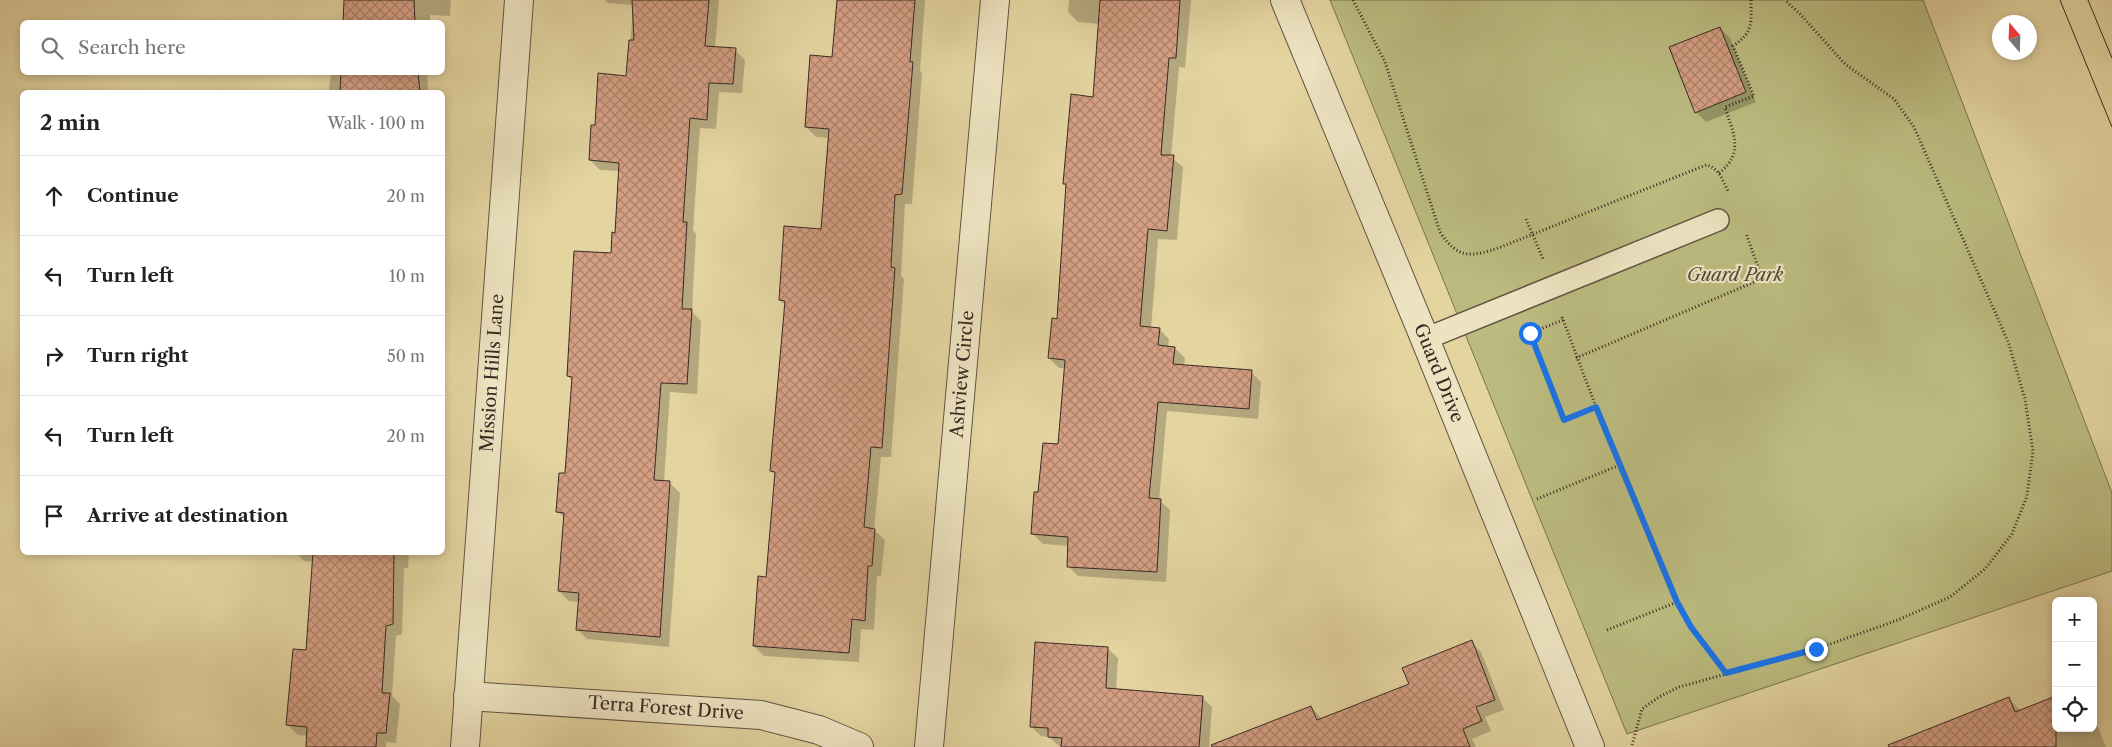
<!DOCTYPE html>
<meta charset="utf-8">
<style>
body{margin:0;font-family:"Libre Caslon Text",serif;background:#f6f6f6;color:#222}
.controls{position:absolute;right:15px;bottom:15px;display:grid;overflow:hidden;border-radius:8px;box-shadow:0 2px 8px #0003}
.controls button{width:45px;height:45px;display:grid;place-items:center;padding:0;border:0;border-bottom:1px solid #e0e0e0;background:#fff;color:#222;font:25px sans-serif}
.compass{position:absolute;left:1992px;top:15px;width:45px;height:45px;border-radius:50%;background:#fff;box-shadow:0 2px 8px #0003;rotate:341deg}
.stop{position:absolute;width:15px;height:15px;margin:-11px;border:4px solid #1a73e8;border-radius:50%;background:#fff}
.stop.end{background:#1a73e8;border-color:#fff;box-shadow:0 1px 5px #0008}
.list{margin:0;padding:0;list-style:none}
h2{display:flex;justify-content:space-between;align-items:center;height:65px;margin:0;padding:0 20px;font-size:21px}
h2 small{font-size:16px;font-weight:400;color:#767676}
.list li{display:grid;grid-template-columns:32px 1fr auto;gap:15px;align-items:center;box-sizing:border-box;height:80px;padding:0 20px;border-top:1px solid #e0e0e0}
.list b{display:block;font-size:19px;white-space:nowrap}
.list em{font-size:16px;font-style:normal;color:#767676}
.icon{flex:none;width:28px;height:28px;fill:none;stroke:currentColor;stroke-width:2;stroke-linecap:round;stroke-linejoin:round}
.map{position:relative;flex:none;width:2112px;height:747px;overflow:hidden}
.search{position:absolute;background:#fff;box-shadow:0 2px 8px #0003;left:20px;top:20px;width:425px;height:55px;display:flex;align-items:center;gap:12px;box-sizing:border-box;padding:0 18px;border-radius:8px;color:#767676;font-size:19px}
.panel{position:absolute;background:#fff;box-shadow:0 2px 8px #0003;left:20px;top:90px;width:425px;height:465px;border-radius:8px}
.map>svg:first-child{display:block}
</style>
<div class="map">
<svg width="2112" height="747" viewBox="0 0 2112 747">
<defs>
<pattern id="building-cross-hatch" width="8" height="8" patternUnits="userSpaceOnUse" patternTransform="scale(1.25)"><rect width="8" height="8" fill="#d49e83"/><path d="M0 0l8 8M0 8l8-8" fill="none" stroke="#ad816b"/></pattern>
</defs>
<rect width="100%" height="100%" fill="#e3d4a0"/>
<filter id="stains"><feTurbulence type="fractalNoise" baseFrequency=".004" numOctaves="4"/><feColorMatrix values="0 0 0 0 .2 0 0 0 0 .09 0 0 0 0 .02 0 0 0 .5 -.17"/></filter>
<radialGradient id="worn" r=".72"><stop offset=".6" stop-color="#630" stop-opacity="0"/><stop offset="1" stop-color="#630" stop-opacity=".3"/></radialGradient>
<path fill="#bbbb7f" stroke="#7a7252" d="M1330,0H1923L2112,493V571L1627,734Z"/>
<g fill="#0003">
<path d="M346,0H451L450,16L430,15V22H345Z"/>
<path d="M605,0H719L715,48L735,50L745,60L742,93L719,92L716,129L700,128L693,230L696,234L692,312L701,321L697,394L670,392L664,482L670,483L680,493L669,647L587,639L577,629L580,602L569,601L559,591L565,519L558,511L566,475L573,381L568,376L612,254L616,234L619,171L600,170L590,160L596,126L628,77L633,5L608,3Z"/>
<path d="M838,0H925L920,71L922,73L912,204H905L901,276L904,279L891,457H881L874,530L885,540L881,576H877L874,630L861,629L859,662L764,656L754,646L767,578L776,475L771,471L785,305L780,300L822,230L830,138L816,137L806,127L833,58Z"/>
<path d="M1069,0H1191L1185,68L1179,67L1171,157L1183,167L1177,240L1158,239L1151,329H1159L1169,339L1168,348H1175L1185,358L1184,366L1251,372L1261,382L1258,419L1167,411L1159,500L1170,510L1166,582L1078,576L1068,566L1069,546L1043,544L1033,534L1040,494L1060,446L1065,368H1059L1049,358L1058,320L1067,186L1065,184L1094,98L1099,24L1078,22L1068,12Z"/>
<path d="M1720,28L1730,38L1756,102L1706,122L1696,112Z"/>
<path d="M331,72H427L428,90L436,92H329Z"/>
<path d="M295,552H409L408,568H404L402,634L396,636L392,696L400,704L396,743L386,742V747H307L308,736L298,735L288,725L307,652L314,562L304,561Z"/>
<path d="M1471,642L1481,652L1504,710L1485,717L1491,731L1472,739L1476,747H1251L1311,707L1322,719L1410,685Z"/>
<path d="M1107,648L1118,658L1116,690L1202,697L1212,707L1209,747H1063L1059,746L1049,737L1041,736L1031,726Z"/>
<path d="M2009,699L2021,711L2056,728H2093V715L2106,747H1887Z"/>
</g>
<g fill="url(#building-cross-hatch)" stroke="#382a24">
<path d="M344,0H414L415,22H343Z"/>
<path d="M632,0H709L705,46L736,48L733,84L709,83L707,120L690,118L683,222H687L682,309H692L687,384L661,383L654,480L670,481L660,637L576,630L579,593L558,591L564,513L556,512L559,473H565L572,377L567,376L574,251L611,253L612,232L615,233L619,163L589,160L591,125H595L598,73L626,76L629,40H634Z"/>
<path d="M837,0H915L910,62H913L902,194L895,195L891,267L895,268L882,448L871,447L864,527L875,529L872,566H868L865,621L852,619L849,653L753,646L758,576L766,577L775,472L770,471L785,301L779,300L784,226L821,229L829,129L805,127L810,55L832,57Z"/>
<path d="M1100,0H1180L1176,58H1169L1161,155H1174L1167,231L1148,229L1140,326L1160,328L1158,345L1175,347L1173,364L1252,370L1249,409L1158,402L1149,498L1161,499L1157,572L1067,567L1068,537L1031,534L1034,492H1038L1043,443L1058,444L1065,360L1048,358L1052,318L1057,319L1066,184H1063L1071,94L1093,97Z"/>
<path d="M1720,27L1746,92L1695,113L1669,47Z"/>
<path d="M341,72H418L420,92H340Z"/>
<path d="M313,552H394L393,624L386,626L382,693H390L386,733H377L376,747H306L307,727L286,725L293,649L306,650Z"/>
<path d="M1472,640L1495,700L1476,707L1482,721L1463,729L1470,747H1212L1211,745L1311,706L1317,720L1409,684L1402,668Z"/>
<path d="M1035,642L1108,647L1106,688L1203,696L1199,747H1061L1062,738L1048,737V728L1030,727Z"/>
<path d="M2056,696V747H1889L1888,745L2009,697L2015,712Z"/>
</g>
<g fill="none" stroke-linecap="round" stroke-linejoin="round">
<g stroke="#635443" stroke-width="24">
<path id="lane" d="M1425,339L1718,220"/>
</g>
<g stroke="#635443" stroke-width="30">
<g id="street">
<path d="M1285,0L1425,339L1590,747"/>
<path d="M468,696L761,715L819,730L859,747"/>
<path d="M465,747L519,0"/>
<path d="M929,747L995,0"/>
</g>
</g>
<g stroke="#382a24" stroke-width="3" stroke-dasharray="1 2.5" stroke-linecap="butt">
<path d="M1353,0L1385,62L1440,232C1458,260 1472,257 1501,247L1706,165C1719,168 1722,179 1728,191"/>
<path d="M1719,173C1745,153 1733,133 1725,107L1754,96L1733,46C1754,32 1751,23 1751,0"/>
<path d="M1526,219L1543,259"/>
<path d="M1562,317L1596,407L1677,602L1691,627L1726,673"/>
<path d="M1563,320L1530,333L1564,420L1596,407"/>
<path d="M1576,358L1759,280V270L1746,233"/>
<path d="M1537,499L1620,465"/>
<path d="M1607,630L1677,602"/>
<path d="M1632,745L1642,709L1659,697L1679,687L1816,649L1898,620L1950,597L1985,569L2012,534L2027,496L2033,451L2025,399L2009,344L1914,127L1894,99L1845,64L1801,15L1785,0"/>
</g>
<use href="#lane" stroke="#ede3c1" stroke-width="21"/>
<use href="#street" stroke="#ede3c1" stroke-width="28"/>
<g stroke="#382a24" stroke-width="1">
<path d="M2060,0L2112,127"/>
<path d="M2088,0L2112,58"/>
</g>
</g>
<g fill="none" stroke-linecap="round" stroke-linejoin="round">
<path stroke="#1a73e8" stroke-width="6" d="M1530,333L1564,420L1596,407L1677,602L1691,627L1726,673L1816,649"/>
</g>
<g text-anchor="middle" stroke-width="4.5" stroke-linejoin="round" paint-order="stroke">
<g font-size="18" font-style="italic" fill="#524736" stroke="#ede3c1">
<text x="1735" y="281">Guard Park</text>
</g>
<g font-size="18" fill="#382a24" stroke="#ede3c1">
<text transform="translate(492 373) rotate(-86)" y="6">Mission Hills Lane</text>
<text transform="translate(1439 373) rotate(68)" y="6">Guard Drive</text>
<text transform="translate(962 374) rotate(-85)" y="6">Ashview Circle</text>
<text transform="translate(666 708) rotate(4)" y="6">Terra Forest Drive</text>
</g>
</g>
<rect width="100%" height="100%" filter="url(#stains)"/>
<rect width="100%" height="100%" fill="url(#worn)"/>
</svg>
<div class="controls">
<button>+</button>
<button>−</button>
<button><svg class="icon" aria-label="locate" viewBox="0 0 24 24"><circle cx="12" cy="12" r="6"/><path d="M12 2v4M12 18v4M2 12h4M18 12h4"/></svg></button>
</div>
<svg class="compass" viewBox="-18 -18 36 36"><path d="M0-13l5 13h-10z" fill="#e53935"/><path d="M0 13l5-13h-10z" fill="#767676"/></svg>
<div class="stop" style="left:1530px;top:333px"></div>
<div class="stop end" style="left:1816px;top:649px"></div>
<div class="search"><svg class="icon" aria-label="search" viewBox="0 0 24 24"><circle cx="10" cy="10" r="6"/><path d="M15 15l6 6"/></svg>Search here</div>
<section class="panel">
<h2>2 min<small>Walk · 100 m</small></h2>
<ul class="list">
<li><svg class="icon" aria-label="ahead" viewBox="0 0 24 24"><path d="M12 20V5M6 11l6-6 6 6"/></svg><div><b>Continue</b></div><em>20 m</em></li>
<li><svg class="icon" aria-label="left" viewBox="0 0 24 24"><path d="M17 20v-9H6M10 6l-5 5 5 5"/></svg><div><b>Turn left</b></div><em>10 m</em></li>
<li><svg class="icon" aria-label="right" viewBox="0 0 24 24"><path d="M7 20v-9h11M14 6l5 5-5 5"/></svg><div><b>Turn right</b></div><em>50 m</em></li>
<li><svg class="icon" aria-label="left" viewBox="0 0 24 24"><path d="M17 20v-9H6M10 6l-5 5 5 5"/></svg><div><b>Turn left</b></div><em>20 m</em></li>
<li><svg class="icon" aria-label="arrive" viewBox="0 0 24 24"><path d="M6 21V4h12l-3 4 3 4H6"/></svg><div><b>Arrive at destination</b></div></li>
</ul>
</section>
</div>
